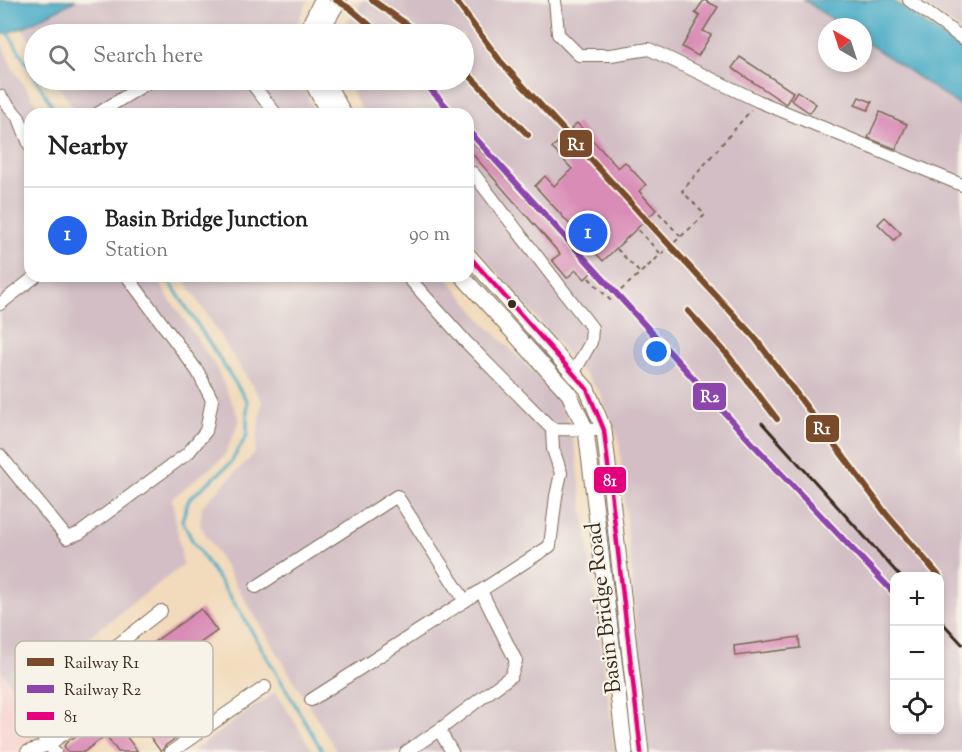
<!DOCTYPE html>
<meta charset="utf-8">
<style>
body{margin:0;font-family:"Sorts Mill Goudy",serif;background:#f6f6f6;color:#222}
.controls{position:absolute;right:18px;bottom:18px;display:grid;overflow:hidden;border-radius:12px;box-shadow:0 3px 9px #0003}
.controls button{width:54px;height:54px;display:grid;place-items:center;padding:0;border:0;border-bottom:2px solid #e0e0e0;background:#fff;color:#222;font:30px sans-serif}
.compass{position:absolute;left:818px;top:18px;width:54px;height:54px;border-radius:50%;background:#fff;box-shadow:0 3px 9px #0003;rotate:321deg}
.you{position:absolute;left:657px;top:352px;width:21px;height:21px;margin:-15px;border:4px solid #fff;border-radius:50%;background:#1a73e8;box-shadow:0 0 0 9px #1a73e833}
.badge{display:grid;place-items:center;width:39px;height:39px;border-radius:50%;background:#2563eb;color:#fff;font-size:20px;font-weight:700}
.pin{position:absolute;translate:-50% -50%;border:3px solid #fff;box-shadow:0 2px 6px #0006}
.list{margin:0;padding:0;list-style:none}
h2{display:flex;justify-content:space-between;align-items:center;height:78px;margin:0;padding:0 24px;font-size:26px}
h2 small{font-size:20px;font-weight:400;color:#767676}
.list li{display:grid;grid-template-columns:39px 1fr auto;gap:18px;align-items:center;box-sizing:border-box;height:96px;padding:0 24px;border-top:2px solid #e0e0e0}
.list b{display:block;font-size:22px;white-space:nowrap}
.list p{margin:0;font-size:20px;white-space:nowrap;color:#767676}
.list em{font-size:20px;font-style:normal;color:#767676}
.icon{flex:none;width:33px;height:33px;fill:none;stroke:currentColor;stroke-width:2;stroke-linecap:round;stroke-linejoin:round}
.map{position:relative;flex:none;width:962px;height:752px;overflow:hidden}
.search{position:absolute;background:#fff;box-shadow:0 3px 9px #0003;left:24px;top:24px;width:450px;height:66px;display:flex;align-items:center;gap:15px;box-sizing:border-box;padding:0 21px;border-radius:33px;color:#767676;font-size:22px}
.panel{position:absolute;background:#fff;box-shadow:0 3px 9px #0003;left:24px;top:108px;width:450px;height:174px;border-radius:18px}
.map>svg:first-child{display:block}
</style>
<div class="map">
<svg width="962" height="752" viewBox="0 0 962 752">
<rect width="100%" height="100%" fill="#f7f3e8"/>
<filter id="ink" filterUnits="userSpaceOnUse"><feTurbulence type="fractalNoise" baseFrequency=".0167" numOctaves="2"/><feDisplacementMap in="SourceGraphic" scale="12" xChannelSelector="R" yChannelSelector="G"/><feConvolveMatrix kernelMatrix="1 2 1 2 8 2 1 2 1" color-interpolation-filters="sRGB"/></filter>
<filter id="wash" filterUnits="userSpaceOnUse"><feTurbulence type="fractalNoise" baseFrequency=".008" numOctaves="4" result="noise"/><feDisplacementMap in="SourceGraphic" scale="24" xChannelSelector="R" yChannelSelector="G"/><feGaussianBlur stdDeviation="1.35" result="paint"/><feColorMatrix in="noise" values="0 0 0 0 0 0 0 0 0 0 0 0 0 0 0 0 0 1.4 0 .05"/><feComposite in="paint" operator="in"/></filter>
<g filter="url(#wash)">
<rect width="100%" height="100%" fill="#f2dbbc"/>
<path fill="#f7d0ce" d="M0,669L16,692L35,735L13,752H0Z"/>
<g fill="#d2bec4" fill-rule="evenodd">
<path d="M76,0H308L293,34H34V47L22,28Z"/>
<path d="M363,0H804L844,27H827V63H863V40L962,107V752H648L619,439L600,392L468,238V114H364L345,80H464V34H343L345,26ZM894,576H940V730H894Z"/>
<path d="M918,0H962V32Z"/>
<path d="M0,41L13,69L44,114H30V276H154L216,367L240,420L223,458L172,498L183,565L16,692L0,669Z"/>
<path d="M55,80H301L315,114H77Z"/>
<path d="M182,276H446L487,326L565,403L576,453L615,752H337L200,525L202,506L255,453L262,401Z"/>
<path d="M276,692L313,752H191Z"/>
</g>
<g fill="#48acc7" stroke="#426b72" stroke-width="1.5">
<path d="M0,0H76L22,28L0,35Z"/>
<path d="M804,0H892L962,50V107L863,40V27H844Z"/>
</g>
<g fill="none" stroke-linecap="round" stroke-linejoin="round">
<g stroke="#48acc7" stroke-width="3">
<path d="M7,31L57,114"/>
<path d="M166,276L247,401V435L230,464L189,499L182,520L192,540L241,613L323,752"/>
</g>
</g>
<g id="blocks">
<g fill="#d98cb6">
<path d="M704,0L718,7L703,31L711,35L698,56L682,47L700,16L695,13Z"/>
<path d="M740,57L793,92L786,104L732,68Z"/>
<path d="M797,91L816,104L810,113L791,100Z"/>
<path d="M859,97L872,102L868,110L855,105Z"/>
<path d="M880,112L907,124L896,149L868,138Z"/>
<path d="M577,123L618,168L625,162L646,185L639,191L656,210L603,261L535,186L545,176L554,186L572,169L552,148Z"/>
<path d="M473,143L592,272L585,279L576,270L567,278L552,260L560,254L468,149Z"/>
<path d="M885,217L901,233L894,240L878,224Z"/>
<path d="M201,609L217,631L184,654L181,650L176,654L170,652L146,667L137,654Z"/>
<path d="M799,637L800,648L735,656L734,646Z"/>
<path d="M171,670L208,716L166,745L161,752L146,731L164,718L143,689Z"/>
<path d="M109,713L138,752H118L106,735L84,752H68L64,746L66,743Z"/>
</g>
</g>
</g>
<g filter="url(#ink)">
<use href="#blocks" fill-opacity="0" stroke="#7b6855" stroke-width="1.5"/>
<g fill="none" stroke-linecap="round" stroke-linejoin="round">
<g stroke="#7b6855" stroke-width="14">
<g id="minor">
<path d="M555,0L558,34L579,55H611L649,49L758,101L962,185"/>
<path d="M909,0L962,38"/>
<path d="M249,80L276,114"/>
<path d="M0,96L19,118L30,146"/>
<path d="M97,114L152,80"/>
<path d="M473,173L592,328L591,342L573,374"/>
<path d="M407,276L466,342L552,429L604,430"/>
<path d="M0,304L36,276"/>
<path d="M0,455L67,538L80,533L188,453L206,431L212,400L198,372L127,276"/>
<path d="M256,587L397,496L465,601"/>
<path d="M311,700L550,546L556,496L561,473L553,449L552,429"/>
<path d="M439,730L511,676L516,661L481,591"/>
<path d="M27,752L48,745L171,660"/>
<path d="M55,752C44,741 33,724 35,709L161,611"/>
<path d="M171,752L265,687"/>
<path d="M406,752L439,730L452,752"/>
</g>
</g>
<g stroke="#7b6855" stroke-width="17">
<g id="major">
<path d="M305,34L322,0"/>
<path d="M319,34L339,0"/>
<path d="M311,80L329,114"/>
<path d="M325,80L344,114"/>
<path d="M468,255L587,389L604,430L641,752"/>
<path d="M462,276L569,394L586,430L625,752"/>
</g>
</g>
<g stroke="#7b6855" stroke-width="2" stroke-dasharray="4.5 4.5" stroke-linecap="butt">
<path d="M659,213L681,237"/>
<path d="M638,230L661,254"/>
<path d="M617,249L640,273"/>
<path d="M589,278L610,300L705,215L682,191L751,110"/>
</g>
<use href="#minor" stroke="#fff" stroke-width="12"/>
<use href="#major" stroke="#fff" stroke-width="15"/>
<g stroke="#3b2a1e" stroke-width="3">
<path d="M762,423L900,576"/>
<path d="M940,620L962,644"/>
</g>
<g stroke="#f7f3e8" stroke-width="9">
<path id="bus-1" d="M468,255L587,389L604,430L641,752"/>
</g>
<use href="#bus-1" stroke="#e5007d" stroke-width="4.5"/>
<g stroke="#f7f3e8" stroke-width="10">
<g id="rail-1">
<path d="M336,0L351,9L380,34"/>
<path d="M372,0L421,34"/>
<path d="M455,0L501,62L755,338L887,515L939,576"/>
<path d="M464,70L528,135"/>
<path d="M688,311L727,354L777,419"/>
</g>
</g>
<g stroke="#f7f3e8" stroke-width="10">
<g id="rail-2">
<path d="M422,80L453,114"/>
<path d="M468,130L752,443L894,593"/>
</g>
</g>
<use href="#rail-1" stroke="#7a4b2a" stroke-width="6"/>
<use href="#rail-2" stroke="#8e44ad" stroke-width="6"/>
</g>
</g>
<circle fill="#3b2a1e" stroke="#f7f3e8" stroke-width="2" cx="512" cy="304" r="5"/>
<g text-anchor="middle" stroke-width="4.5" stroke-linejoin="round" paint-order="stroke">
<g font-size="22" fill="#3b2a1e" stroke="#f7f3e8">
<text transform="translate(602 608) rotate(-97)" y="8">Basin Bridge Road</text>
</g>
</g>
<rect x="15" y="641" width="198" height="96" rx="9" fill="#f7f3e8" stroke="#bfb7ab" stroke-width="1.5"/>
<rect x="27" y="658" width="27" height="8" fill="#7a4b2a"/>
<rect x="27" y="685" width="27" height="8" fill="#8e44ad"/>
<rect x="27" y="712" width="27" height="8" fill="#e5007d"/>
<g font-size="16" fill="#3b2a1e">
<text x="64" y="668">Railway R1</text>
<text x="64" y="695">Railway R2</text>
<text x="64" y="722">81</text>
</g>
<g stroke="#f7f3e8" stroke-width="2">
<rect x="559" y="129" width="34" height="29" rx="6" fill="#7a4b2a"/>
<rect x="692" y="382" width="35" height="29" rx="6" fill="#8e44ad"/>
<rect x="805" y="414" width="35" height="29" rx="6" fill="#7a4b2a"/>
<rect x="593" y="466" width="34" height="28" rx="6" fill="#e5007d"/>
</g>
<g font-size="16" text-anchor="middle" font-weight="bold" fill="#fff">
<text x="576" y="150">R1</text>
<text x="710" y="402">R2</text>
<text x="822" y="434">R1</text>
<text x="610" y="486">81</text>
</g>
</svg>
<div class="controls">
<button>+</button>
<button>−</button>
<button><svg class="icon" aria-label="locate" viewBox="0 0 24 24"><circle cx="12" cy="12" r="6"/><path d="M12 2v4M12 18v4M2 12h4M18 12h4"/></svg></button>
</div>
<svg class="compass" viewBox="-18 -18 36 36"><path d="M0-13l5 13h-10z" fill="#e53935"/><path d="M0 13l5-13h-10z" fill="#767676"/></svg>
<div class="you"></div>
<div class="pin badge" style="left:588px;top:233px">1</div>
<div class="search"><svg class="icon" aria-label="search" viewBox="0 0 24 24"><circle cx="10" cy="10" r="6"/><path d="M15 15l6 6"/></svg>Search here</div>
<section class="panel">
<h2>Nearby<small></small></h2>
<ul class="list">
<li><span class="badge">1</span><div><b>Basin Bridge Junction</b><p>Station</p></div><em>90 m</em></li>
</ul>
</section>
</div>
